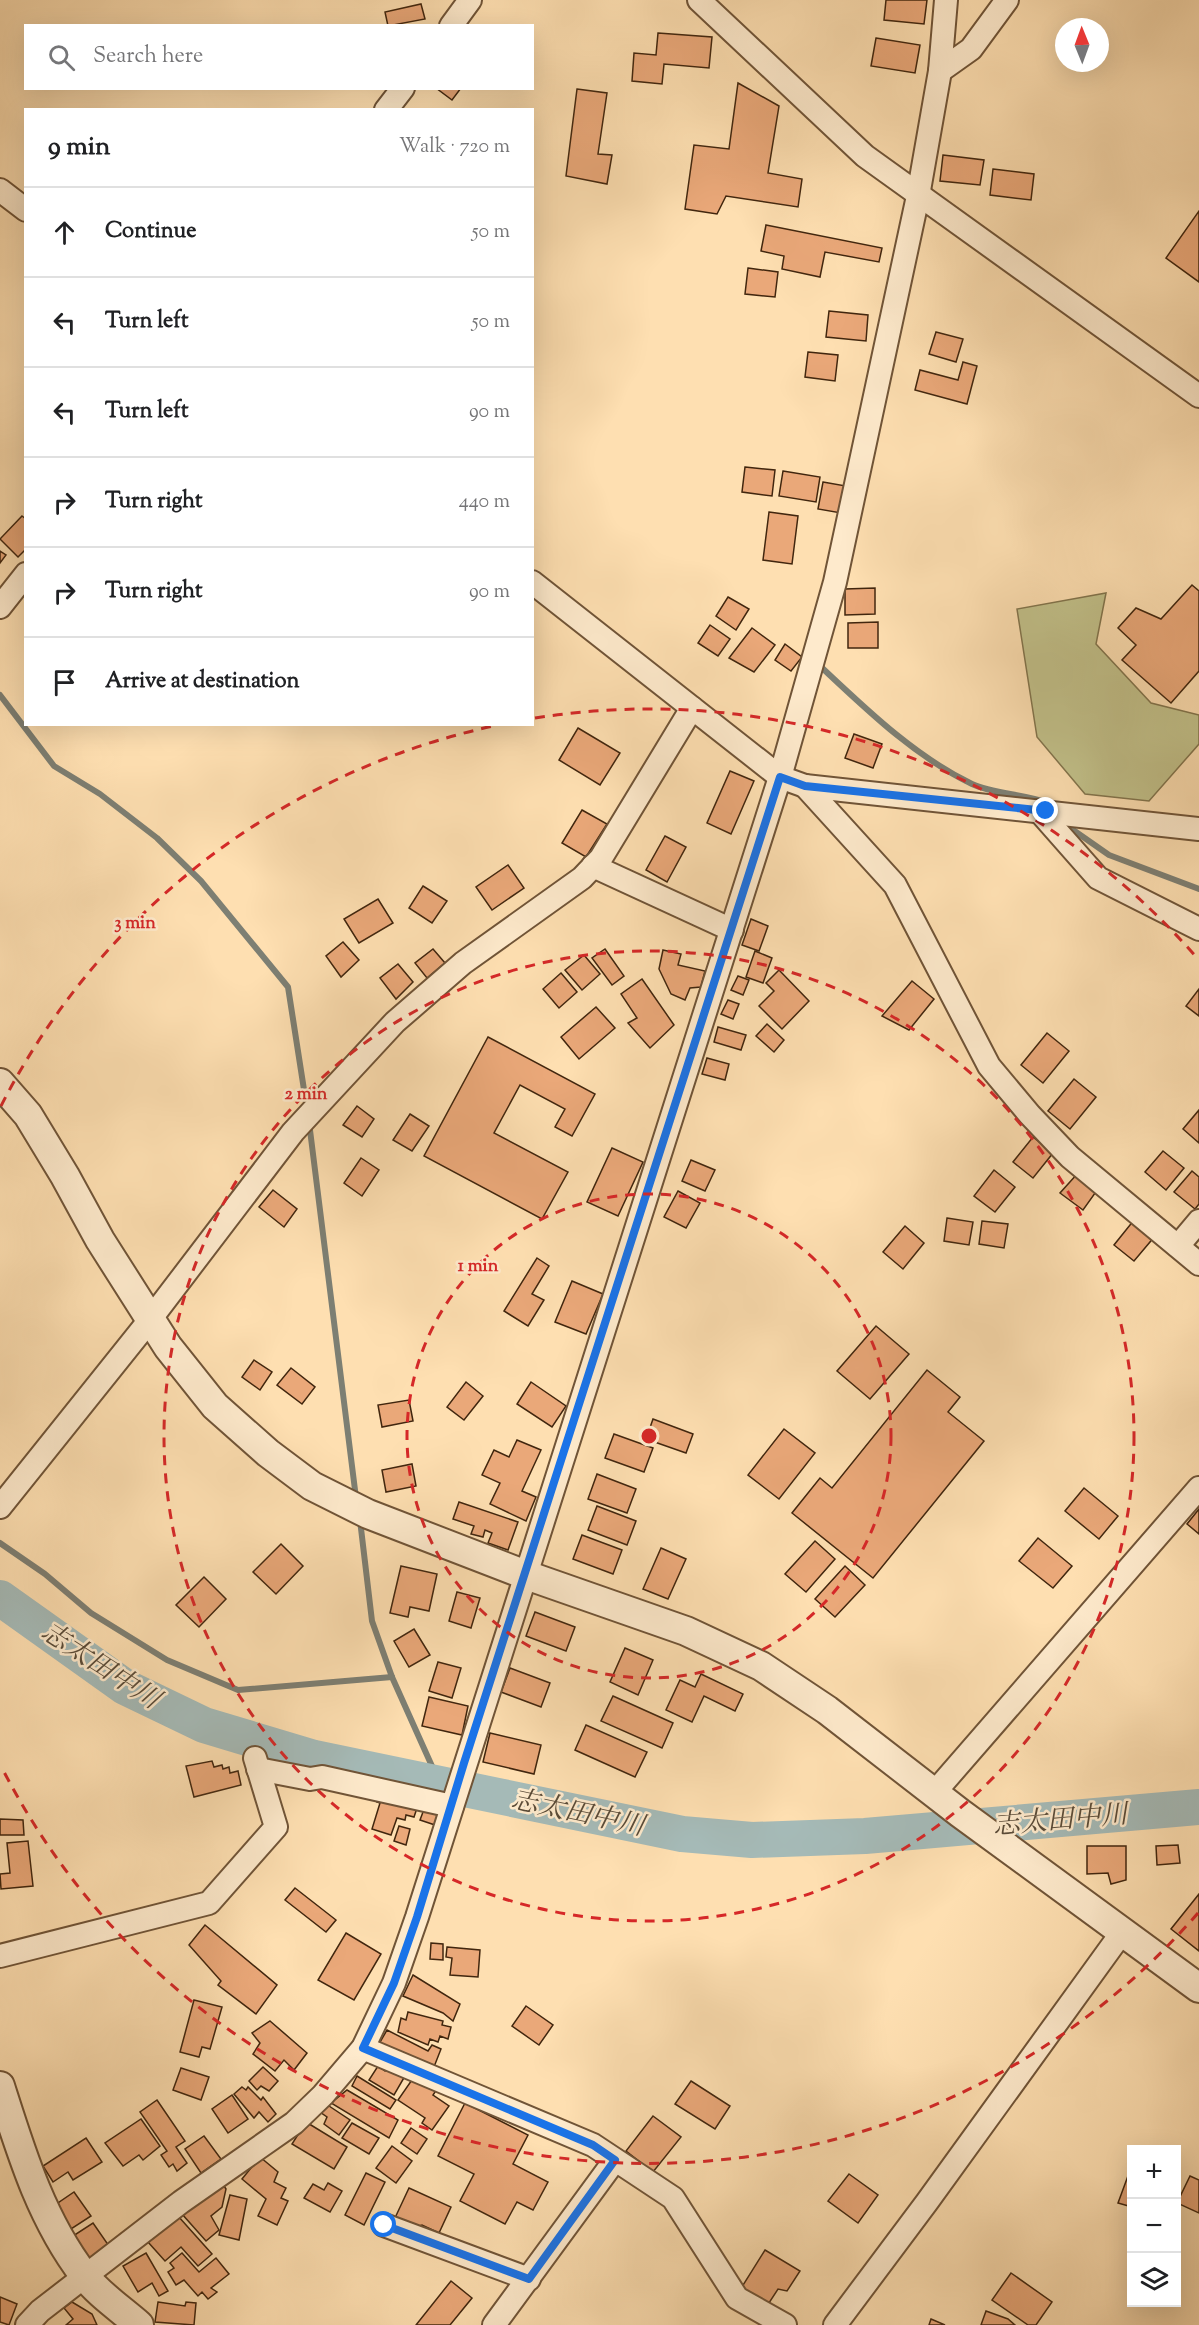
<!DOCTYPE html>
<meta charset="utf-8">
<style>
body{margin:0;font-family:"Sorts Mill Goudy","Noto Serif JP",serif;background:#f2f2f2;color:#202124}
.controls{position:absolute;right:18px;bottom:18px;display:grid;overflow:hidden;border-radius:0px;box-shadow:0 6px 24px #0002}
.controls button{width:54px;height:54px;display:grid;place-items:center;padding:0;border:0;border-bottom:2px solid #e0e0e0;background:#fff;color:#202124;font:30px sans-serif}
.compass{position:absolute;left:1055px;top:18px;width:54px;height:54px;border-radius:50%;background:#fff;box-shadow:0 6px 24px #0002;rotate:359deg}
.stop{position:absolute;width:18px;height:18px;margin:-14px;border:4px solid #1a73e8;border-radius:50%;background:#fff}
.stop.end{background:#1a73e8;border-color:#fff;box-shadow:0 2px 6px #0008}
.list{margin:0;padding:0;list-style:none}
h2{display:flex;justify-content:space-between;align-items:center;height:78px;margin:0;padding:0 24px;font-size:26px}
h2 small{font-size:20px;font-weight:400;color:#757577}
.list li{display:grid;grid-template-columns:39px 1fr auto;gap:18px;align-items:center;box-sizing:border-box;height:90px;padding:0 24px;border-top:2px solid #e0e0e0}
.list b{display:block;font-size:22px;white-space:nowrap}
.list em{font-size:20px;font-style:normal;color:#757577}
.icon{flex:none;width:33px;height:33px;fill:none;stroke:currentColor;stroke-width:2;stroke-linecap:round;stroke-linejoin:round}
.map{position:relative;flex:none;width:1199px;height:2325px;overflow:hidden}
.search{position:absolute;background:#fff;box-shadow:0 6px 24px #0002;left:24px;top:24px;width:510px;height:66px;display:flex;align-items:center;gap:15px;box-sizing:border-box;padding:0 21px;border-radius:0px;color:#757577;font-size:22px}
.panel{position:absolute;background:#fff;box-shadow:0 6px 24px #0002;left:24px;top:108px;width:510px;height:618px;border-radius:0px}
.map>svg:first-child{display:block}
</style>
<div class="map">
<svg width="1199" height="2325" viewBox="0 0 1199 2325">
<rect width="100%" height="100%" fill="#fedfb1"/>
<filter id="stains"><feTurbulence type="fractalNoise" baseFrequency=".00333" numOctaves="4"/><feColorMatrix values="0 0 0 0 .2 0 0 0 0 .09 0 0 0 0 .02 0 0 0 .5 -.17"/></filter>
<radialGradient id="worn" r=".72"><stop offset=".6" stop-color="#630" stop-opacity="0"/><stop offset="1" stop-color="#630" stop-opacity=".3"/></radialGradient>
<path fill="#c2c18a" stroke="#82744c" stroke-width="1.5" d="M1106,593L1096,644L1151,703L1199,715V744L1149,801L1085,794L1037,737L1017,609Z"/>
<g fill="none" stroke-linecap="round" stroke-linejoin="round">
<g stroke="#7d7f73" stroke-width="6">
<path d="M819,665C866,709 914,756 972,784C993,794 1025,794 1048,803"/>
<path d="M0,695L54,766L100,794L157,838L201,881L288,987L307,1109"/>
<path d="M1066,825L1109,855L1199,889"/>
<path d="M309,1122L356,1498"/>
<path d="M360,1520L372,1621L392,1677L440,1784"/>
<path d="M0,1543L45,1574L91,1613L167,1660L238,1690L392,1677"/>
</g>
<path stroke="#a5bab7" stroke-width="36" d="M0,1598L125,1687L204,1725L314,1758L682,1834L752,1840L865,1836L1199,1807"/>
</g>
<g fill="#eaa879" stroke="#41260e" stroke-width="1.5">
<path d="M886,0H927L924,24L884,20Z"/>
<path d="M421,4L425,19L388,26L385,12Z"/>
<path d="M658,33L712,37L709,68L664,64L662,84L632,81L634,53L656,55Z"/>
<path d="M876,38L920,45L915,73L871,66Z"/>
<path d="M738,83L779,106L768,173L802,179L798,207L726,196L717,214L685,209L694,145L729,149Z"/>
<path d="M436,88H461L452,100Z"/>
<path d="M577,89L607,93L598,154L612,155L607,184L566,176Z"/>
<path d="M943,155L984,160L980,185L940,181Z"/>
<path d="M993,169L1034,174L1031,200L990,195Z"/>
<path d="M1199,211V282L1166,258Z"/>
<path d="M766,225L882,248L879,262L825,252L820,277L782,269L784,256L761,251Z"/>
<path d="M748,268L778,272L775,297L745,294Z"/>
<path d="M829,311L868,315L866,341L826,337Z"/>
<path d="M936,332L963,339L956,362L929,354Z"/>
<path d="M808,352L838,355L835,381L805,377Z"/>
<path d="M963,362L977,366L967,404L915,390L920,370L958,380Z"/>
<path d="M745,467L775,470L772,496L742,492Z"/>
<path d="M783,471L820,477L816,502L779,496Z"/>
<path d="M823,482L846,486L841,513L818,509Z"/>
<path d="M769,512L798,516L792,564L763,560Z"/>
<path d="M22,516L26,519V549L18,557L0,539Z"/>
<path d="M0,551L6,555L0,563Z"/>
<path d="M1192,585L1199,591V671L1171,703L1122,660L1136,645L1118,628L1136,608L1161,619Z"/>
<path d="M875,588V614L845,615V589Z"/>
<path d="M728,597L749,609L736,630L716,616Z"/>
<path d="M878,622V648H848V623Z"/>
<path d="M710,625L730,639L718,656L698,643Z"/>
<path d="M752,628L775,645L754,672L729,658Z"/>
<path d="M785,644L802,657L791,671L775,660Z"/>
<path d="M578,728L620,753L600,785L559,760Z"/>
<path d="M854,734L882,744L873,768L845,758Z"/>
<path d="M730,771L754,781L731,834L707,823Z"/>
<path d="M582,810L607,824L586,857L562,843Z"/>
<path d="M665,836L686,847L667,882L646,870Z"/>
<path d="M508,865L524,888L492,910L476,887Z"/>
<path d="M423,886L447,901L432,923L409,908Z"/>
<path d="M378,899L393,923L359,943L344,919Z"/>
<path d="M751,919L768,926L759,951L742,945Z"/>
<path d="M343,942L359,960L341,977L326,956Z"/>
<path d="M433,949L445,963L427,978L415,963Z"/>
<path d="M605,949L624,976L612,985L592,958Z"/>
<path d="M663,950L681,954L678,965L705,971L701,987L690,988L685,1000L671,994L659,969Z"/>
<path d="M755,951L772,958L763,983L746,977Z"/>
<path d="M584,955L600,974L582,990L565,970Z"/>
<path d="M398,964L413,982L396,999L380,978Z"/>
<path d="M779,970L809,1001L782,1029L759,1006L774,991L766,983Z"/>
<path d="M561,973L577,992L559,1008L543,989Z"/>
<path d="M738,976L749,980L743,995L731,990Z"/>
<path d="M642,979L674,1025L650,1048L628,1023L637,1018L621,994Z"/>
<path d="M912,981L934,999L909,1030L882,1016Z"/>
<path d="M1199,989V1016L1186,1006Z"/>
<path d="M728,1000L739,1004L733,1019L721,1014Z"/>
<path d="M596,1007L615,1028L579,1059L561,1037Z"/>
<path d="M767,1024L784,1040L774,1052L756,1036Z"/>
<path d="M718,1027L746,1035L741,1050L714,1042Z"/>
<path d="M1047,1033L1069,1051L1043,1083L1021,1065Z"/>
<path d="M488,1037L595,1094L572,1136L555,1127L565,1109L520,1085L494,1133L568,1172L542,1219L424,1156Z"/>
<path d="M707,1058L729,1064L725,1080L702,1074Z"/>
<path d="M1074,1079L1096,1097L1070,1129L1048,1111Z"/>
<path d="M357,1106L374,1119L362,1137L343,1125Z"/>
<path d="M1199,1110V1143L1183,1129Z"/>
<path d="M410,1114L429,1126L412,1151L393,1140Z"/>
<path d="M1033,1137L1053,1153L1033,1178L1013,1162Z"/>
<path d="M612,1148L643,1162L618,1216L587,1202Z"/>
<path d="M1163,1151L1184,1168L1166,1190L1145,1172Z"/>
<path d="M361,1158L379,1170L362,1196L344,1183Z"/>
<path d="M691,1160L715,1170L705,1191L682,1181Z"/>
<path d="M994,1170L1015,1187L995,1212L974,1196Z"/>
<path d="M1192,1171L1199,1177V1204L1195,1209L1174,1192Z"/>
<path d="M1078,1173L1098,1189L1083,1210L1060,1193Z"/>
<path d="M273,1190L297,1209L284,1227L259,1207Z"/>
<path d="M678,1191L700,1203L686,1228L664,1217Z"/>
<path d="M947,1218L973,1222L969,1245L944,1241Z"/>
<path d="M1134,1220L1155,1236L1134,1261L1114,1245Z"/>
<path d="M982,1221L1008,1224L1004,1248L979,1244Z"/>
<path d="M905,1226L924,1243L903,1269L883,1252Z"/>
<path d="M537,1258L549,1266L532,1294L544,1300L528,1326L504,1311Z"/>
<path d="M572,1281L603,1294L586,1334L555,1322Z"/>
<path d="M876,1326L909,1354L870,1399L837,1371Z"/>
<path d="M254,1360L272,1372L260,1390L242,1377Z"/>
<path d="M291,1368L315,1387L302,1404L277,1385Z"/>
<path d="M927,1370L960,1397L948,1412L984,1441L873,1578L792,1513L820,1478L832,1488Z"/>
<path d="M466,1382L483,1396L464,1420L447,1407Z"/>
<path d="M531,1382L566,1406L552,1427L517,1404Z"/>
<path d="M409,1400L413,1421L382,1427L378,1405Z"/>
<path d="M653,1419L693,1434L686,1453L646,1439Z"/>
<path d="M784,1429L815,1453L779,1499L748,1475Z"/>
<path d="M614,1434L653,1448L644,1472L605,1458Z"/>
<path d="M517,1440L541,1450L522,1491L536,1497L526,1521L490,1504L500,1483L482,1475L494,1450L509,1457Z"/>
<path d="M412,1464L416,1486L386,1492L382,1470Z"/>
<path d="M597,1474L636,1489L627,1513L588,1499Z"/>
<path d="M1084,1488L1118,1516L1099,1539L1065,1511Z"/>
<path d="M459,1502L518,1522L508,1550L488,1543L492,1533L485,1530L483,1537L471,1534L474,1526L453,1519Z"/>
<path d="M597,1506L636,1521L627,1545L588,1530Z"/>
<path d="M1199,1509V1534L1187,1524Z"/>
<path d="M582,1535L622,1550L613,1574L573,1559Z"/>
<path d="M1038,1538L1072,1566L1053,1588L1019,1561Z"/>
<path d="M815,1541L835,1559L806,1592L785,1574Z"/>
<path d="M281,1544L303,1566L276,1594L253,1572Z"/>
<path d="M661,1548L686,1559L668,1599L643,1589Z"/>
<path d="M401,1566L437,1574L429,1611L410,1607L408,1617L390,1613Z"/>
<path d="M845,1566L865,1585L835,1617L815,1599Z"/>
<path d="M204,1577L226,1599L199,1627L176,1605Z"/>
<path d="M457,1592L480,1598L471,1628L449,1621Z"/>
<path d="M535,1612L575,1627L566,1651L526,1636Z"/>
<path d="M414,1629L430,1655L409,1667L394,1641Z"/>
<path d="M625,1648L653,1660L638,1695L610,1682Z"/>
<path d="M438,1662L461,1668L452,1698L429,1691Z"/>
<path d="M510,1668L550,1683L541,1707L501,1692Z"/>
<path d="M701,1674L743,1694L735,1711L704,1696L692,1722L666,1710L680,1680L695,1687Z"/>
<path d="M613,1696L673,1723L662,1748L601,1721Z"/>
<path d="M429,1697L468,1706L462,1735L422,1726Z"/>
<path d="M586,1725L647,1752L635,1777L575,1750Z"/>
<path d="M490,1733L541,1745L534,1774L483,1762Z"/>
<path d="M212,1761L214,1767L222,1765L223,1769L229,1767L230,1773L238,1771L241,1785L194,1797L186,1766Z"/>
<path d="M380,1793L418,1805L414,1817L406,1815L405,1820L397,1818L391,1835L372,1829L380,1803L377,1802Z"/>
<path d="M426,1804L441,1809L435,1825L420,1820Z"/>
<path d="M0,1819L23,1820L24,1835H0Z"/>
<path d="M399,1826L410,1829L406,1845L394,1841Z"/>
<path d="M28,1841L33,1886L1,1889L0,1874L10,1873L7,1843Z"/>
<path d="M1178,1845L1180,1863L1157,1865L1156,1846Z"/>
<path d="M1087,1846H1126V1880L1111,1884L1108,1873L1087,1874Z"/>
<path d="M295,1888L336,1920L326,1932L285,1900Z"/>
<path d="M1199,1894V1951L1171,1929Z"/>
<path d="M205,1925L277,1985L256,2014L218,1985L221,1981L189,1945Z"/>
<path d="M346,1933L381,1954L354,2000L318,1980Z"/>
<path d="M431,1943L443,1944V1960L430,1959Z"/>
<path d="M447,1947L480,1950L478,1977L450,1975L452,1958L446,1957Z"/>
<path d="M413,1975L460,2004L453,2021L443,2013L403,1996Z"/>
<path d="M194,2000L222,2007L210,2049L202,2047L199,2057L180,2052Z"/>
<path d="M526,2006L553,2025L539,2045L512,2026Z"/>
<path d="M408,2012L443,2021L442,2025L451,2027L448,2039L440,2036L438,2042L430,2039L428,2045L398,2032L401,2018L406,2020Z"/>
<path d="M270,2021L307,2053L294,2070L284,2060L275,2071L253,2054L260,2043L252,2033Z"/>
<path d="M387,2030L428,2051L432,2045L441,2049L432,2072L379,2044Z"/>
<path d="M378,2066L385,2071L388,2066L405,2076L394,2095L369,2080Z"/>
<path d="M263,2067L278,2081L269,2091L261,2086L257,2090L249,2081Z"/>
<path d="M181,2068L209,2077L201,2100L173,2090Z"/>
<path d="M416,2074L437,2089L433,2095L449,2106L432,2130L422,2123L425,2118L398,2100Z"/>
<path d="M357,2076L396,2100L390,2109L352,2086Z"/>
<path d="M691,2081L730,2106L715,2129L675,2104Z"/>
<path d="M242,2087L246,2090L248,2087L261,2100L263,2097L276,2114L268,2122L259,2112L254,2118L234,2094Z"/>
<path d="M347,2090L398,2120L389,2138L331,2103Z"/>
<path d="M232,2095L248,2119L228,2133L212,2109Z"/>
<path d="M157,2100L185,2141L176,2147L187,2163L177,2171L173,2164L169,2167L161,2155L167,2151L140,2112Z"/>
<path d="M465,2103L528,2135L513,2164L548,2182L533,2210L517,2202L505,2224L460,2201L474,2174L438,2156Z"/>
<path d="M326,2104L350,2120L339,2135L324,2124L327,2117L320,2112Z"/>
<path d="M653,2116L681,2137L653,2172L626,2151Z"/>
<path d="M141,2119L160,2146L143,2160L139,2155L123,2166L105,2143Z"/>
<path d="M306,2122L347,2147L334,2169L292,2144Z"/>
<path d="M352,2123L379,2138L369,2154L342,2138Z"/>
<path d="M411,2128L427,2139L417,2154L401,2143Z"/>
<path d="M204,2136L221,2159L201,2173L185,2149Z"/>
<path d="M86,2138L102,2162L73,2180L68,2172L53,2182L43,2166Z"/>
<path d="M392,2146L412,2161L396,2183L376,2168Z"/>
<path d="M260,2157L278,2172L274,2182L286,2188L281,2198L288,2201L277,2225L258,2216L266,2199L242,2179Z"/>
<path d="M1132,2165V2207L1118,2203Z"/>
<path d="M366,2173L385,2182L364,2225L345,2215Z"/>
<path d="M849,2174L878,2195L858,2223L828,2201Z"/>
<path d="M1190,2176L1199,2180V2213L1177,2203Z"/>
<path d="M222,2183L226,2189L222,2207L211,2216L219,2230L206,2241L182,2214Z"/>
<path d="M328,2183L342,2191L330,2212L304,2198L313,2184L324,2190Z"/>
<path d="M409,2188L451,2207L439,2233L422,2225L413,2228L394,2220Z"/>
<path d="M74,2192L91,2216L71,2229L55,2205Z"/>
<path d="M230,2195L247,2199L239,2240L219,2235Z"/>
<path d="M178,2216L212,2254L198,2266L181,2247L165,2261L148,2242Z"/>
<path d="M93,2223L109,2246L90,2260L73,2236Z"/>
<path d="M765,2250L800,2271L787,2291L778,2289L767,2306L740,2290Z"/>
<path d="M146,2253L168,2291L159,2296L152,2283L138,2292L123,2266Z"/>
<path d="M182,2253L199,2272L216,2258L229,2274L211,2288L217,2292L208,2299L202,2292L198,2296L184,2280L176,2285L168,2272L174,2268L170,2263Z"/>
<path d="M1011,2273L1052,2302L1036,2325H1028L992,2300Z"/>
<path d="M451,2281L472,2298L450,2325H416Z"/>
<path d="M0,2297L17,2304L9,2325L0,2322Z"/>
<path d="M72,2302L92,2314L97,2325H66L73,2319L64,2308Z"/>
<path d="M158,2302L185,2306L186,2302L196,2303L194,2325L155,2322Z"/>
<path d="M986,2311L1008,2319L1015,2325H981Z"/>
<path d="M931,2319L945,2325H929Z"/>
</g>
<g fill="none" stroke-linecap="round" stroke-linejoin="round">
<g stroke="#705437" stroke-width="26">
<g id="minor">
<path d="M699,0L865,156L1199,396"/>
<path d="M451,26L470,0"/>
<path d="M940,71L971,49L1007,0"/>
<path d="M386,110L403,88"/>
<path d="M0,190L26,210"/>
<path d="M532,582L780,777L805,786L1199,829"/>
<path d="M0,607L26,574"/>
<path d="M805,786L895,885L989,1066L1030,1115L1070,1157L1199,1264"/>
<path d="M1039,811L1098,878L1199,929"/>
<path d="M593,866L732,930"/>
<path d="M1178,1246L1199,1221"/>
<path d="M0,1507L149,1321L293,1132L395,1022L463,963L582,878L601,858L692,708"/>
<path d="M258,1769L310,1779L322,1777L452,1806"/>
<path d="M934,1793L1199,1488"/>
<path d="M0,1956L209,1903L276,1827L255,1758"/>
<path d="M363,2048L593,2145L673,2198L737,2298L785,2325"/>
<path d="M384,2225L529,2279"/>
<path d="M27,2325L40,2311L181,2202L294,2123L323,2095L363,2048L394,1983L417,1917L780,777L835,582L918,196L940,71L946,0"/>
<path d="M494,2325L615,2160"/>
<path d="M835,2325L927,2202L1123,1931"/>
</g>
</g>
<g stroke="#705437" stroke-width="32">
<g id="tertiary">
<path d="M0,1083L28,1115L65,1176L100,1240L168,1347L215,1406L268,1453L312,1486L368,1514L526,1575L686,1631L761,1666L827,1710L960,1813L1199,1988"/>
<path d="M0,2086C21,2152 41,2219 84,2275C97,2293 122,2310 139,2325"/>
</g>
</g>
<use href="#minor" stroke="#feeacc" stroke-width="22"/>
<use href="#tertiary" stroke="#feeacc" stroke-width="28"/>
</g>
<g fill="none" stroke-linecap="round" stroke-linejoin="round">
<path stroke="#1a73e8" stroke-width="8" d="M384,2225L529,2279L615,2160L593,2145L363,2048L394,1983L417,1917L464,1763L780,777L805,786L1046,811"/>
</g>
<g fill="none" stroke="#d62828" stroke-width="3" stroke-dasharray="10 8">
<circle cx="649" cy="1436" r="242"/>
<circle cx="649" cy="1436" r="485"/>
<path d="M1198 1913A727 727 0 0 1 1 1766M1 1106A727 727 0 0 1 498 725M535 718A727 727 0 0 1 1198 959"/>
</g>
<g text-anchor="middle" stroke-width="5" stroke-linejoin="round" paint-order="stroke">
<g font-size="27" font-style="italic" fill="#5a4b38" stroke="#feeacc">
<text transform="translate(101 1665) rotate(33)" y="9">志太田中川</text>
<text transform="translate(578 1812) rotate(12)" y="9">志太田中川</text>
<text transform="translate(1060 1819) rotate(-5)" y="9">志太田中川</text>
</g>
</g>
<circle cx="649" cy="1436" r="9" fill="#d62828" stroke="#feeacc" stroke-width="3"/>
<g font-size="18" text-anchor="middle" font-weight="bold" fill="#d62828" stroke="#feeacc" stroke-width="5" stroke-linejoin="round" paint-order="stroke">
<text x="135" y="928">3 min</text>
<text x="306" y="1099">2 min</text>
<text x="478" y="1271">1 min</text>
</g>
<rect width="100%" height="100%" filter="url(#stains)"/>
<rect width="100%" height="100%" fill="url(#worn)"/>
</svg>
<div class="controls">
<button>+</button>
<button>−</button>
<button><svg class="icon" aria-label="layers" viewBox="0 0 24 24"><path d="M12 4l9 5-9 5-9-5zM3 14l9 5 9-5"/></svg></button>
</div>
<svg class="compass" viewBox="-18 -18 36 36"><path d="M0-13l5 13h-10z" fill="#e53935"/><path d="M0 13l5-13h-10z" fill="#757577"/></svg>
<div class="stop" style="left:384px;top:2225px"></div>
<div class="stop end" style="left:1046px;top:811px"></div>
<div class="search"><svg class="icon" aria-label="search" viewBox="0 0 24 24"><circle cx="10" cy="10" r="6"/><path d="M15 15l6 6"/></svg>Search here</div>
<section class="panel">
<h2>9 min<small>Walk · 720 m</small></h2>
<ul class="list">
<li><svg class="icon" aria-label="ahead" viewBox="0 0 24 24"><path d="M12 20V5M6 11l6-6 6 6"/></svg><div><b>Continue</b></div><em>50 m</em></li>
<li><svg class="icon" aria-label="left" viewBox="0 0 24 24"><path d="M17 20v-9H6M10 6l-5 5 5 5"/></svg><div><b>Turn left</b></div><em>50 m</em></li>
<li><svg class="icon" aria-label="left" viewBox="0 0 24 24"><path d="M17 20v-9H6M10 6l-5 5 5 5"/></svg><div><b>Turn left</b></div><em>90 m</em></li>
<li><svg class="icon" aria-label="right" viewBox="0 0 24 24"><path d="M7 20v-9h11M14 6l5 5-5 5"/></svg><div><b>Turn right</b></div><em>440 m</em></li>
<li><svg class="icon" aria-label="right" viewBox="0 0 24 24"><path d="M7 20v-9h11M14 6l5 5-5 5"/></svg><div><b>Turn right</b></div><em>90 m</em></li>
<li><svg class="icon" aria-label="arrive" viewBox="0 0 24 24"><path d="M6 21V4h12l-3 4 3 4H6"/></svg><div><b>Arrive at destination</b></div></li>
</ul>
</section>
</div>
